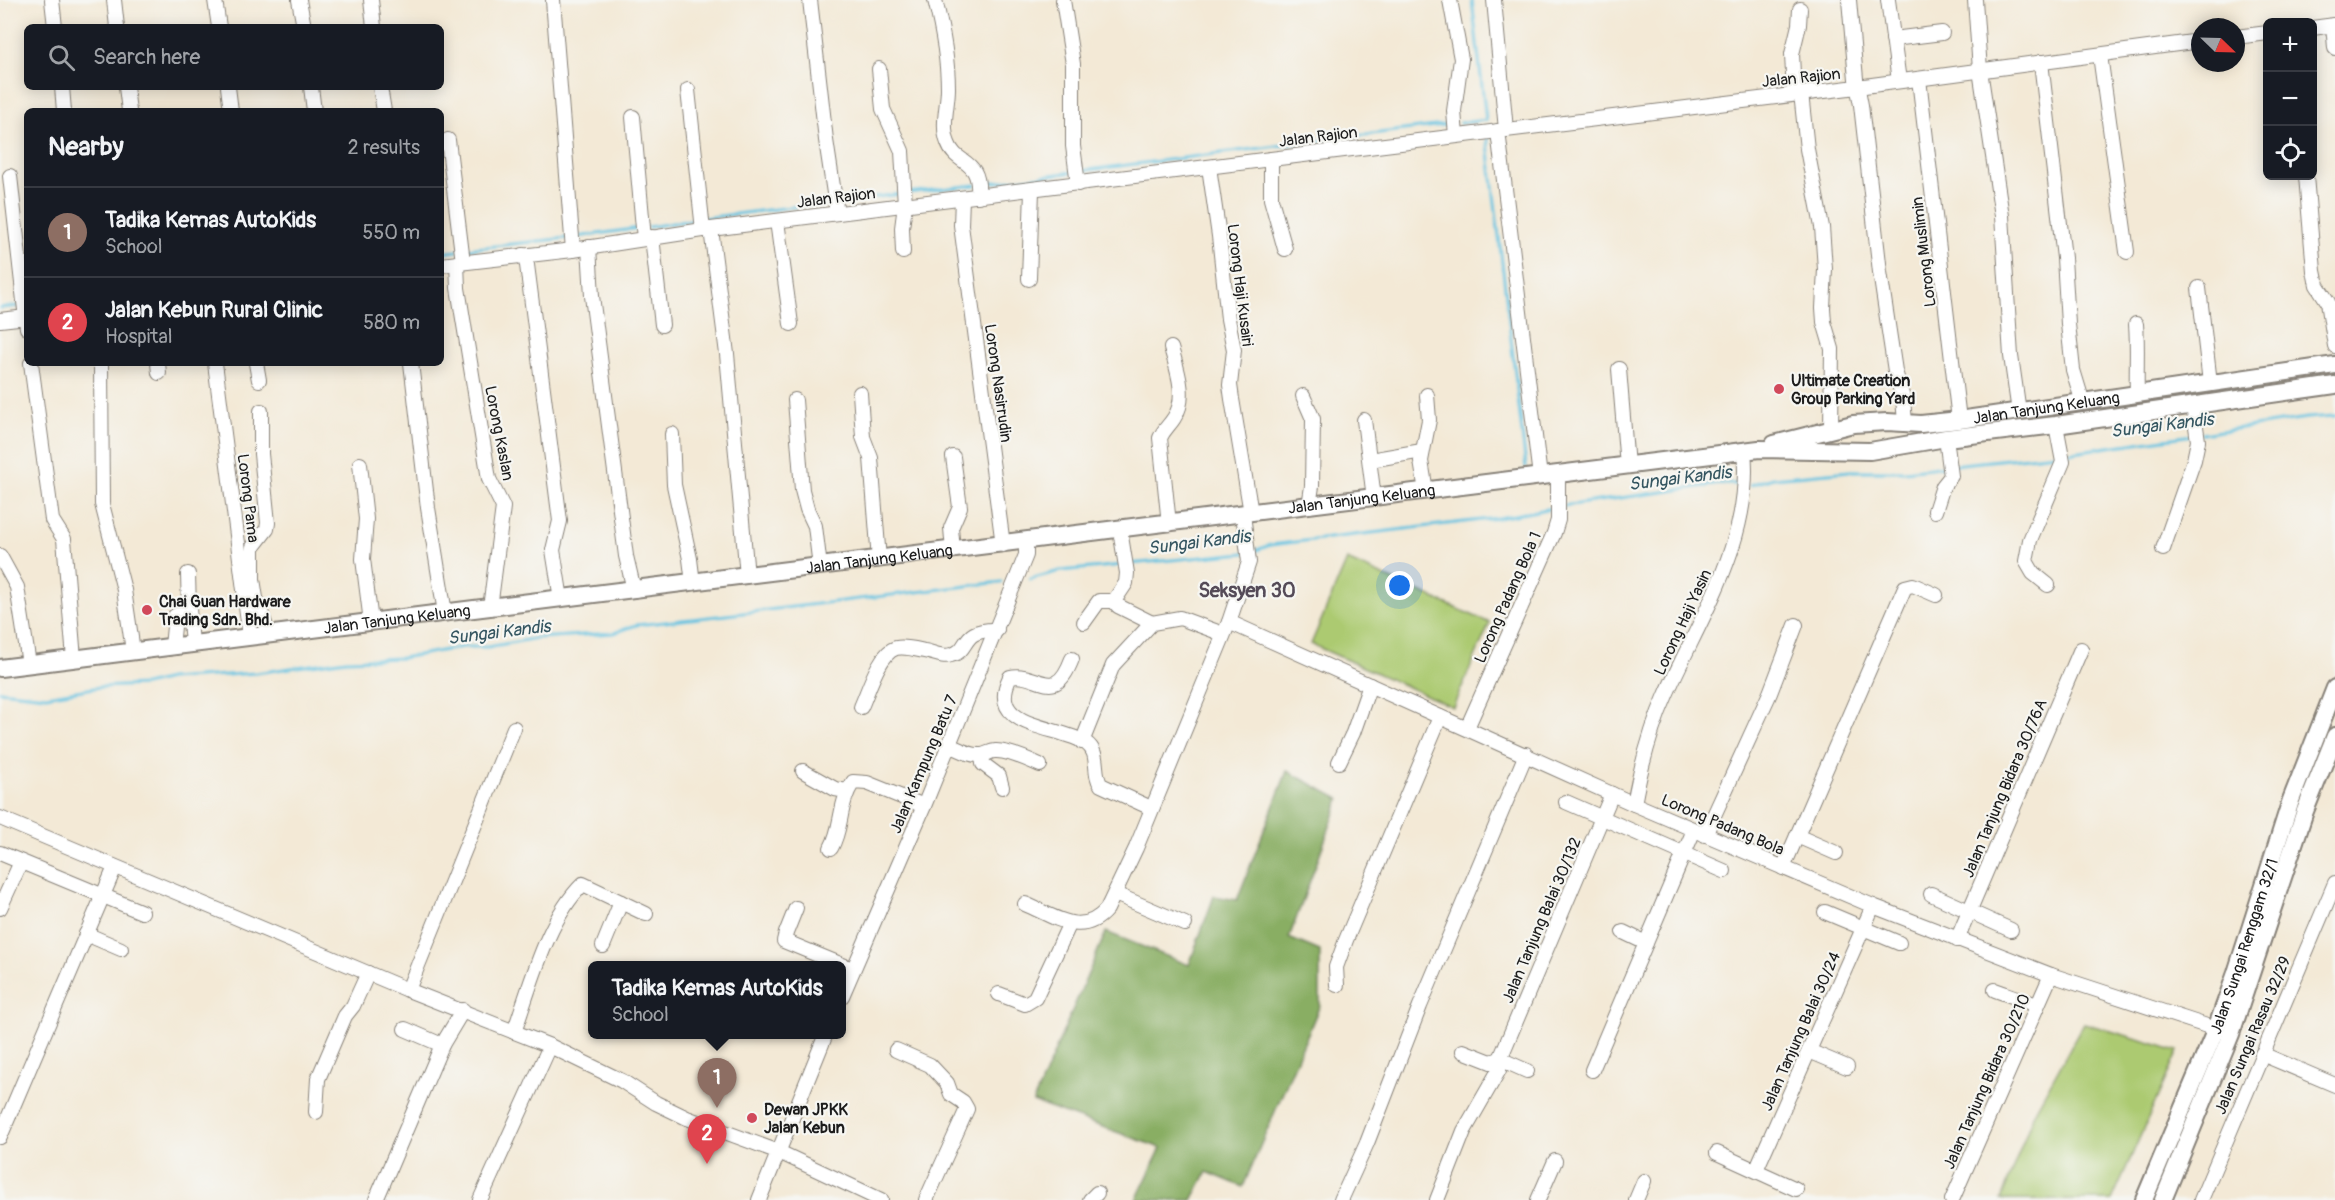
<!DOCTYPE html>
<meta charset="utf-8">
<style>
body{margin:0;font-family:Pangolin,sans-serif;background:#242831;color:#f1f3f6}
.controls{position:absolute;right:18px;top:18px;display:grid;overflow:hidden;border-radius:9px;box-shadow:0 3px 15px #0003}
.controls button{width:54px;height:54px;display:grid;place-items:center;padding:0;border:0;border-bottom:2px solid #363941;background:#171b24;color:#f1f3f6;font:30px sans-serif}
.compass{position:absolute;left:2191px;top:18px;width:54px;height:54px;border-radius:50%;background:#171b24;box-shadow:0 3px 15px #0003;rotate:113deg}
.you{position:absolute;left:1400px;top:586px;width:21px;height:21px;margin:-15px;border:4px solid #fff;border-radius:50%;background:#1a73e8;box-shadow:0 0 0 9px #1a73e833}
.badge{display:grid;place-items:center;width:39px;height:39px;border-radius:50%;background:#d1495b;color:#fff;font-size:20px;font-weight:700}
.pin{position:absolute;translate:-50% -50px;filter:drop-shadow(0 2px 3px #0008)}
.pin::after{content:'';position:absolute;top:32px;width:21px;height:18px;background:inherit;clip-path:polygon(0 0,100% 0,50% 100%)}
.popup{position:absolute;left:588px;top:961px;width:258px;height:78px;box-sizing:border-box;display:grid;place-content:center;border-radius:9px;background:#171b24;filter:drop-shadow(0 2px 4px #0005);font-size:20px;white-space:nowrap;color:#9ea1a6}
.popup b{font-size:22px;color:#f1f3f6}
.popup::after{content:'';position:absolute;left:50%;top:100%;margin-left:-12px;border:12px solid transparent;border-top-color:#171b24}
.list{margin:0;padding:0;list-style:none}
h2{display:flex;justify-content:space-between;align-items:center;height:78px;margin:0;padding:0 24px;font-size:26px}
h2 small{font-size:20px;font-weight:400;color:#9ea1a6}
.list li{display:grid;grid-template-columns:39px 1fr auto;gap:18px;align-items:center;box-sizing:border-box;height:90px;padding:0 24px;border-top:2px solid #363941}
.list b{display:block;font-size:22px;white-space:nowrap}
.list p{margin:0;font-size:20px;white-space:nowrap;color:#9ea1a6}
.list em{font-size:20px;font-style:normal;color:#9ea1a6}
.icon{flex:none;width:33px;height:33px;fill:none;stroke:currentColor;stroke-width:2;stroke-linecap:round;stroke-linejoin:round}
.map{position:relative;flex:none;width:2335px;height:1200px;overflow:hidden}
.search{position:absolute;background:#171b24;box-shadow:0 3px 15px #0003;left:24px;top:24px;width:420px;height:66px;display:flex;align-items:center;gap:15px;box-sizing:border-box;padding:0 21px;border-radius:9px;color:#9ea1a6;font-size:22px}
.panel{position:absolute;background:#171b24;box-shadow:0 3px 15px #0003;left:24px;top:108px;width:420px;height:258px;border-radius:9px}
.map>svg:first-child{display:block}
</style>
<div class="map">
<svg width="2335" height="1200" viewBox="0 0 2335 1200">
<rect width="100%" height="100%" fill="#f6f6f2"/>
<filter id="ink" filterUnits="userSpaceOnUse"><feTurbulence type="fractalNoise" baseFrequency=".0167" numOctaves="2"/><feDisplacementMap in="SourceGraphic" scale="12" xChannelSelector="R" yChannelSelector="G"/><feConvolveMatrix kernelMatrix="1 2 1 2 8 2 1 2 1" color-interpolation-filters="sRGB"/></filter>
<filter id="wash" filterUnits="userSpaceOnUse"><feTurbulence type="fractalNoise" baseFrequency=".008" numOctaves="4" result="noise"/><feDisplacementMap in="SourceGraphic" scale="24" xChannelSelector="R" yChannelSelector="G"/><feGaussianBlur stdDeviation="1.35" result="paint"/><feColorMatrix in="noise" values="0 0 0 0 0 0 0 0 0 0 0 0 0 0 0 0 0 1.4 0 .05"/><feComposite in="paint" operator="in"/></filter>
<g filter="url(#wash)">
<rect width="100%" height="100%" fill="#f3e9d6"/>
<g fill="#acca71" stroke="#647346" stroke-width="1.5">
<path d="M1347,560L1490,623L1453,707L1311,644Z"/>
<path d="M2084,1023L2178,1051L2112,1200H2001L2034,1113Z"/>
</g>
<path fill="#89ae63" stroke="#526540" stroke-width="1.5" d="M1287,771L1340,799L1289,938L1320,951V1005L1243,1187L1207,1172L1192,1200H1136L1161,1148L1033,1102L1106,932L1189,965L1214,896L1237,900Z"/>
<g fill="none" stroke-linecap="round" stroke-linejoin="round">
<g stroke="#63c3e1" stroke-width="3">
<path d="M1460,123L1486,120L1472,0"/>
<path d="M1487,135L1526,467"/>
<path d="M1080,171L1451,124"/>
<path d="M981,184L1073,172"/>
<path d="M907,193L975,185"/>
<path d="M838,202L900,194"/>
<path d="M704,218L832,202"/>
<path d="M648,227L698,219"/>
<path d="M577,237L639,228"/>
<path d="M467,249L567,238"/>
<path d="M441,253L457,251"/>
<path d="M0,308L19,306"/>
<path d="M2202,434L2307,418L2335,416"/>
<path d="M2066,453L2193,435"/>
<path d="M1952,465L2056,454"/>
<path d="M1750,485L1773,478L1850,471H1905L1946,466"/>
<path d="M1563,506L1720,484H1740"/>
<path d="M1252,552L1270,545L1498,518L1553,508"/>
<path d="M1129,564L1245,553"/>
<path d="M1030,579L1060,571L1123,565"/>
<path d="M0,691L46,696L100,687L145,685L169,679L256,673L346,660L402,658L463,647H488L537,638L614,633L636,625C758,612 880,596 1001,582"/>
</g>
</g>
</g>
<g filter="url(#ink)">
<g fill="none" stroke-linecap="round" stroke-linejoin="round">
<g stroke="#888279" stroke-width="16">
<g id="minor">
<path d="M52,0L55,27"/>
<path d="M114,0L117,27"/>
<path d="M215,0L219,27"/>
<path d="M299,0L304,27"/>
<path d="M371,0L374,27"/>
<path d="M553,0L573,250"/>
<path d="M810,0L826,140L837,213"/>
<path d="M935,0C942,28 948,59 948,88C948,105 941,126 948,143C956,166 981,157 978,196"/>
<path d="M1063,0L1073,64V146L1078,184"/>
<path d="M1450,0L1461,59L1454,111L1456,136"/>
<path d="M1494,0L1506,130"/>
<path d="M1849,0L1856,79L1861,105L1880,272L1895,371L1903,398L1905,423"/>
<path d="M1888,0L1899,81"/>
<path d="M1975,0L1980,70L2002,216L2011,356L2019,412"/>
<path d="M2333,25L2335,48"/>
<path d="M2312,28L2335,25"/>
<path d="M2236,37L2268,33"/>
<path d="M1893,39L1942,33"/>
<path d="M2100,55L2127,252"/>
<path d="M2041,62L2064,258L2068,324L2073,370L2083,403"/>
<path d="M879,69L883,109L902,151L905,205L902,228L903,252"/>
<path d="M1919,79L1959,420"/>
<path d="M62,87L64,111"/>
<path d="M126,87L129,111"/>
<path d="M228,87L231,111"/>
<path d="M311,87L314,111"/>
<path d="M380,87L384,111"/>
<path d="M688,90L703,230"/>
<path d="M1801,93L1807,149L1822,227L1825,269L1823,308L1824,322L1832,349L1831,429"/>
<path d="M1794,94L1792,54L1799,25L1800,9"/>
<path d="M633,117L644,239"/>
<path d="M1498,131L1540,477"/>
<path d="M448,140L463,262"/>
<path d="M1271,159V199L1285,249"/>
<path d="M1209,167L1219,236L1228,319L1234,350L1230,385L1232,399L1251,513"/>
<path d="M10,176L27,328"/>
<path d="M2306,176L2314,271L2317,285L2328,302L2335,346"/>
<path d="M962,198L961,225L1003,545"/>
<path d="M777,221L791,324"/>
<path d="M711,229L727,354L747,576"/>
<path d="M652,237L662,325"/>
<path d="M589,247L592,296L626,556L634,590"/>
<path d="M523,255L527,265L560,521L553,550L561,599"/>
<path d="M457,263L458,288L489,479L503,507L490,608"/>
<path d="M441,265L573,250L703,230L1271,159L1857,87L2200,41"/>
<path d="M1029,279L1032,190"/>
<path d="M2199,288L2210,383"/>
<path d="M0,320L27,317"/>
<path d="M2136,324C2138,348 2136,370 2137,394"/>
<path d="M31,363L52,520L64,539L74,659"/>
<path d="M101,363L102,504L124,590L133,651"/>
<path d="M158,363L159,373"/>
<path d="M215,363L250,637"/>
<path d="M256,363L259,380"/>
<path d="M411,363L428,508L445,613"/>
<path d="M1619,369L1627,466"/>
<path d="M860,393L863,437L871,458L879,560"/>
<path d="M1303,396L1313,419L1312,486L1309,506"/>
<path d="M795,400L802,490L807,509L815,526L820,567"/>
<path d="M261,411V454L268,523L267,529L253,547V579L256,598L269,635"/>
<path d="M1364,420L1374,498"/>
<path d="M672,434L674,485L690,559L693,583"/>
<path d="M1370,460L1422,451"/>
<path d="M360,464L366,519L363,559L371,622"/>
<path d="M1426,491L1421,461L1429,420L1427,395"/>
<path d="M1935,511L1943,486L1951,476L1946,438"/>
<path d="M1169,524L1160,438C1164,429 1169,426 1174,418C1188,398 1177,369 1171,348"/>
<path d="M1120,530L1127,573L1126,583L1114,601L1118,606L1152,623"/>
<path d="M2163,549L2194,460L2198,441L2193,405"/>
<path d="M953,551L951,528L960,507L953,457"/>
<path d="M0,556L17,587L29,664"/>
<path d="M188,574L189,609"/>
<path d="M2048,585L2033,573L2026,561L2030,540L2063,462L2056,425"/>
<path d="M1084,622L1099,601H1114"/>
<path d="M1229,622L1634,804L1873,906L2051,975L2216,1029"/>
<path d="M172,647L175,616L189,609L192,644"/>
<path d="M1072,659C1054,706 1039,671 1010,677C985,729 1058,725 1086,743C1101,753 1092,773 1101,785L1151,808"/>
<path d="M861,707C868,692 879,653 896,648C905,646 915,649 924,651C933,652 942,658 951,655C972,650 958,629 997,630"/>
<path d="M1467,728L1554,533L1558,520V475"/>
<path d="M1082,742L1113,665L1152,623L1180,618L1223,634"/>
<path d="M949,745C959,749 970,756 981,755C986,755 990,751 995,751C1007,750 1029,760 1040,765"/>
<path d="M982,755L983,764L999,776L1002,787"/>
<path d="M1339,762L1353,733L1370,685"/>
<path d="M803,771L835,789L847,791"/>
<path d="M1566,802L1724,871"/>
<path d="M1634,804C1641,766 1650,730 1666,695C1700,617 1753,540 1744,451"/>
<path d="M0,818L408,990L550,1046L622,1081L656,1103L687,1118L779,1152L881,1200"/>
<path d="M1705,835L1770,693L1796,625"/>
<path d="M1797,836L1836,853"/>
<path d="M831,848C843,827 838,805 853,782L867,783L924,806"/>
<path d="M0,853L142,912"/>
<path d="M1783,868L1905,587L1913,585L1936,595"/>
<path d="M1115,894L1185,924"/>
<path d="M1931,894L2011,930"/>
<path d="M1025,904C1054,916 1082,939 1107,909L1136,848L1229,622L1249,562L1243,514"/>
<path d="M0,908L21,862"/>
<path d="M796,908L786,933L784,941L852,969"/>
<path d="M1825,912L1899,943"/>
<path d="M1623,932L1646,943"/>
<path d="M86,934L121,949"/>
<path d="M1957,940L2081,649"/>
<path d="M603,946L621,902"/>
<path d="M1337,985L1336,967L1346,940L1440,717"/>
<path d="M408,990L514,728"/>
<path d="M1995,990L2037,1005"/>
<path d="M999,994L1025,1004L1035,998L1070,923"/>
<path d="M842,996L924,806L1026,555V542"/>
<path d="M405,1029L442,1045"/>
<path d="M514,1032C531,985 547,919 583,884L646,914"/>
<path d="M896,1050L930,1065L947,1083L951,1094L963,1102L967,1109L926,1200"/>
<path d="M1463,1051L1491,1062L1500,1059L1527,1071"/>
<path d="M1809,1051L1847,1067"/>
<path d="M2262,1054L2335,1085"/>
<path d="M1592,1070L1694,830"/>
<path d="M316,1112L318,1079L345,1016L353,1006L368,973"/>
<path d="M0,1137L115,867"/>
<path d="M1717,1153L1796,1189"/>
<path d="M1756,1170L1873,906"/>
<path d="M376,1200L442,1045L463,1010"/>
<path d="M480,1200L550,1046"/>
<path d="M759,1200L826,1034"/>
<path d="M1090,1200L1097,1193"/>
<path d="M1341,1200L1367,1143L1420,1006L1526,754"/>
<path d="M1437,1200L1464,1131L1499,1070L1500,1059L1612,794"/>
<path d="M1538,1200L1555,1161"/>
<path d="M1636,1200L1644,1181"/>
<path d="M1952,1200L2051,975"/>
<path d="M2201,1200L2335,883"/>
</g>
</g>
<g stroke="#888279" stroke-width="20">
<g id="major">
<path id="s1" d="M1774,444L1853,424L1887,422L1921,424L1959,420L2335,365"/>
<path id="s2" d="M0,668L1759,449L1870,451L1946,438L2056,425L2335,385"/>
<path id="s3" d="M2144,1200L2216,1029L2236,973L2291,800L2335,688"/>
<path d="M2163,1200L2231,1034L2305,811L2335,736"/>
</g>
</g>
<use href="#minor" stroke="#fff" stroke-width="14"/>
<use href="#major" stroke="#fff" stroke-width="16"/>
</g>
</g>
<g fill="#d1495b" stroke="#f6f6f2" stroke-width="2">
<circle cx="1779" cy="389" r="6"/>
<circle cx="147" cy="610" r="6"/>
<circle cx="752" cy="1118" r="6"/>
</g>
<g text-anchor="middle" stroke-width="4.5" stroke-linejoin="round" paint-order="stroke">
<g font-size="16" fill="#1c1c1c" stroke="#f6f6f2">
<text transform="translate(1801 77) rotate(-6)" y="6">Jalan Rajion</text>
<text transform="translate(1318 136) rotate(-7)" y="6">Jalan Rajion</text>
<text transform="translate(836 197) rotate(-7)" y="6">Jalan Rajion</text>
<text transform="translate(1923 252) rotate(-97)" y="6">Lorong Muslimin</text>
<text transform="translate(1241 285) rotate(83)" y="6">Lorong Haji Kusairi</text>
<text transform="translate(999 383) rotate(82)" y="6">Lorong Nasirrudin</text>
<text dy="6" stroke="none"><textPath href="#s1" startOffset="276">Jalan Tanjung Keluang</textPath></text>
<text transform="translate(500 433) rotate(79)" y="6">Lorong Kaslan</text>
<text transform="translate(249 498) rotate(83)" y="6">Lorong Pama</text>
<text dy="6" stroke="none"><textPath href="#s2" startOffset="1372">Jalan Tanjung Keluang</textPath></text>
<text dy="6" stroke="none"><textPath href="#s2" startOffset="886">Jalan Tanjung Keluang</textPath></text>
<text transform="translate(1507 597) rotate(-66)" y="6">Lorong Padang Bola 1</text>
<text dy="6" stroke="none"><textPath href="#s2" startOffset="400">Jalan Tanjung Keluang</textPath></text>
<text transform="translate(1682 622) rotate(-65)" y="6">Lorong Haji Yasin</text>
<text transform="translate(923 764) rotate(-67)" y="6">Jalan Kampung Batu 7</text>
<text transform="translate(2004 788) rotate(-67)" y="6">Jalan Tanjung Bidara 30/76A</text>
<text transform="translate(1723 824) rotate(23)" y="6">Lorong Padang Bola</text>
<text transform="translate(1541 920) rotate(-67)" y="6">Jalan Tanjung Balai 30/132</text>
<text dy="6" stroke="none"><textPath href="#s3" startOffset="273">Jalan Sungai Renggam 32/1</textPath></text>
<text transform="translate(1800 1031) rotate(-66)" y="6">Jalan Tanjung Balai 30/24</text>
<text transform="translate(2252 1035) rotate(-67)" y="6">Jalan Sungai Rasau 32/29</text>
<text transform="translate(1986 1081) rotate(-66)" y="6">Jalan Tanjung Bidara 30/210</text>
</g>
<g font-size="16" font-weight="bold" fill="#1c1c1c" stroke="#f6f6f2" text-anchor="start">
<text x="1791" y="386">Ultimate Creation<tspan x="1791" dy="18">Group Parking Yard</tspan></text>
<text x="159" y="607">Chai Guan Hardware<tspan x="159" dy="18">Trading Sdn. Bhd.</tspan></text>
<text x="764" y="1115">Dewan JPKK<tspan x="764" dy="18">Jalan Kebun</tspan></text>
</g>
<g font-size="18" font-style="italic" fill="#355661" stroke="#f6f6f2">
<text transform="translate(2162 425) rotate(-7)" y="6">Sungai Kandis</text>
<text transform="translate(1680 478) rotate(-7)" y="6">Sungai Kandis</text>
<text transform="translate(1199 542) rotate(-7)" y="6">Sungai Kandis</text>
<text transform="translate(499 632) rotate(-7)" y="6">Sungai Kandis</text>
</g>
<g font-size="20" font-weight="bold" fill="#554b58" stroke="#f6f6f2">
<text x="1247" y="597">Seksyen 30</text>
</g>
</g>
</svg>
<div class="controls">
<button>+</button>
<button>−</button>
<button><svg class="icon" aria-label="locate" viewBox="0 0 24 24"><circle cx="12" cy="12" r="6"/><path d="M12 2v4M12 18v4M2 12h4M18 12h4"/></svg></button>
</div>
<svg class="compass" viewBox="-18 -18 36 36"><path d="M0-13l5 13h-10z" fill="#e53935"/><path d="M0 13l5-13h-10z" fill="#9ea1a6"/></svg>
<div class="you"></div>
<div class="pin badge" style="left:717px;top:1108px;background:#8d6e63">1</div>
<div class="popup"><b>Tadika Kemas AutoKids</b>School</div>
<div class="pin badge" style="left:707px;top:1164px;background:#e0444e">2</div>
<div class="search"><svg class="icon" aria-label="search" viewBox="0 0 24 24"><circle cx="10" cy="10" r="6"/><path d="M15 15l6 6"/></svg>Search here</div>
<section class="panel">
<h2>Nearby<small>2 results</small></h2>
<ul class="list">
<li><span class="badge" style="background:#8d6e63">1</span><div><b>Tadika Kemas AutoKids</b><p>School</p></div><em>550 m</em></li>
<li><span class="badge" style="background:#e0444e">2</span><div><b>Jalan Kebun Rural Clinic</b><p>Hospital</p></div><em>580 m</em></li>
</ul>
</section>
</div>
